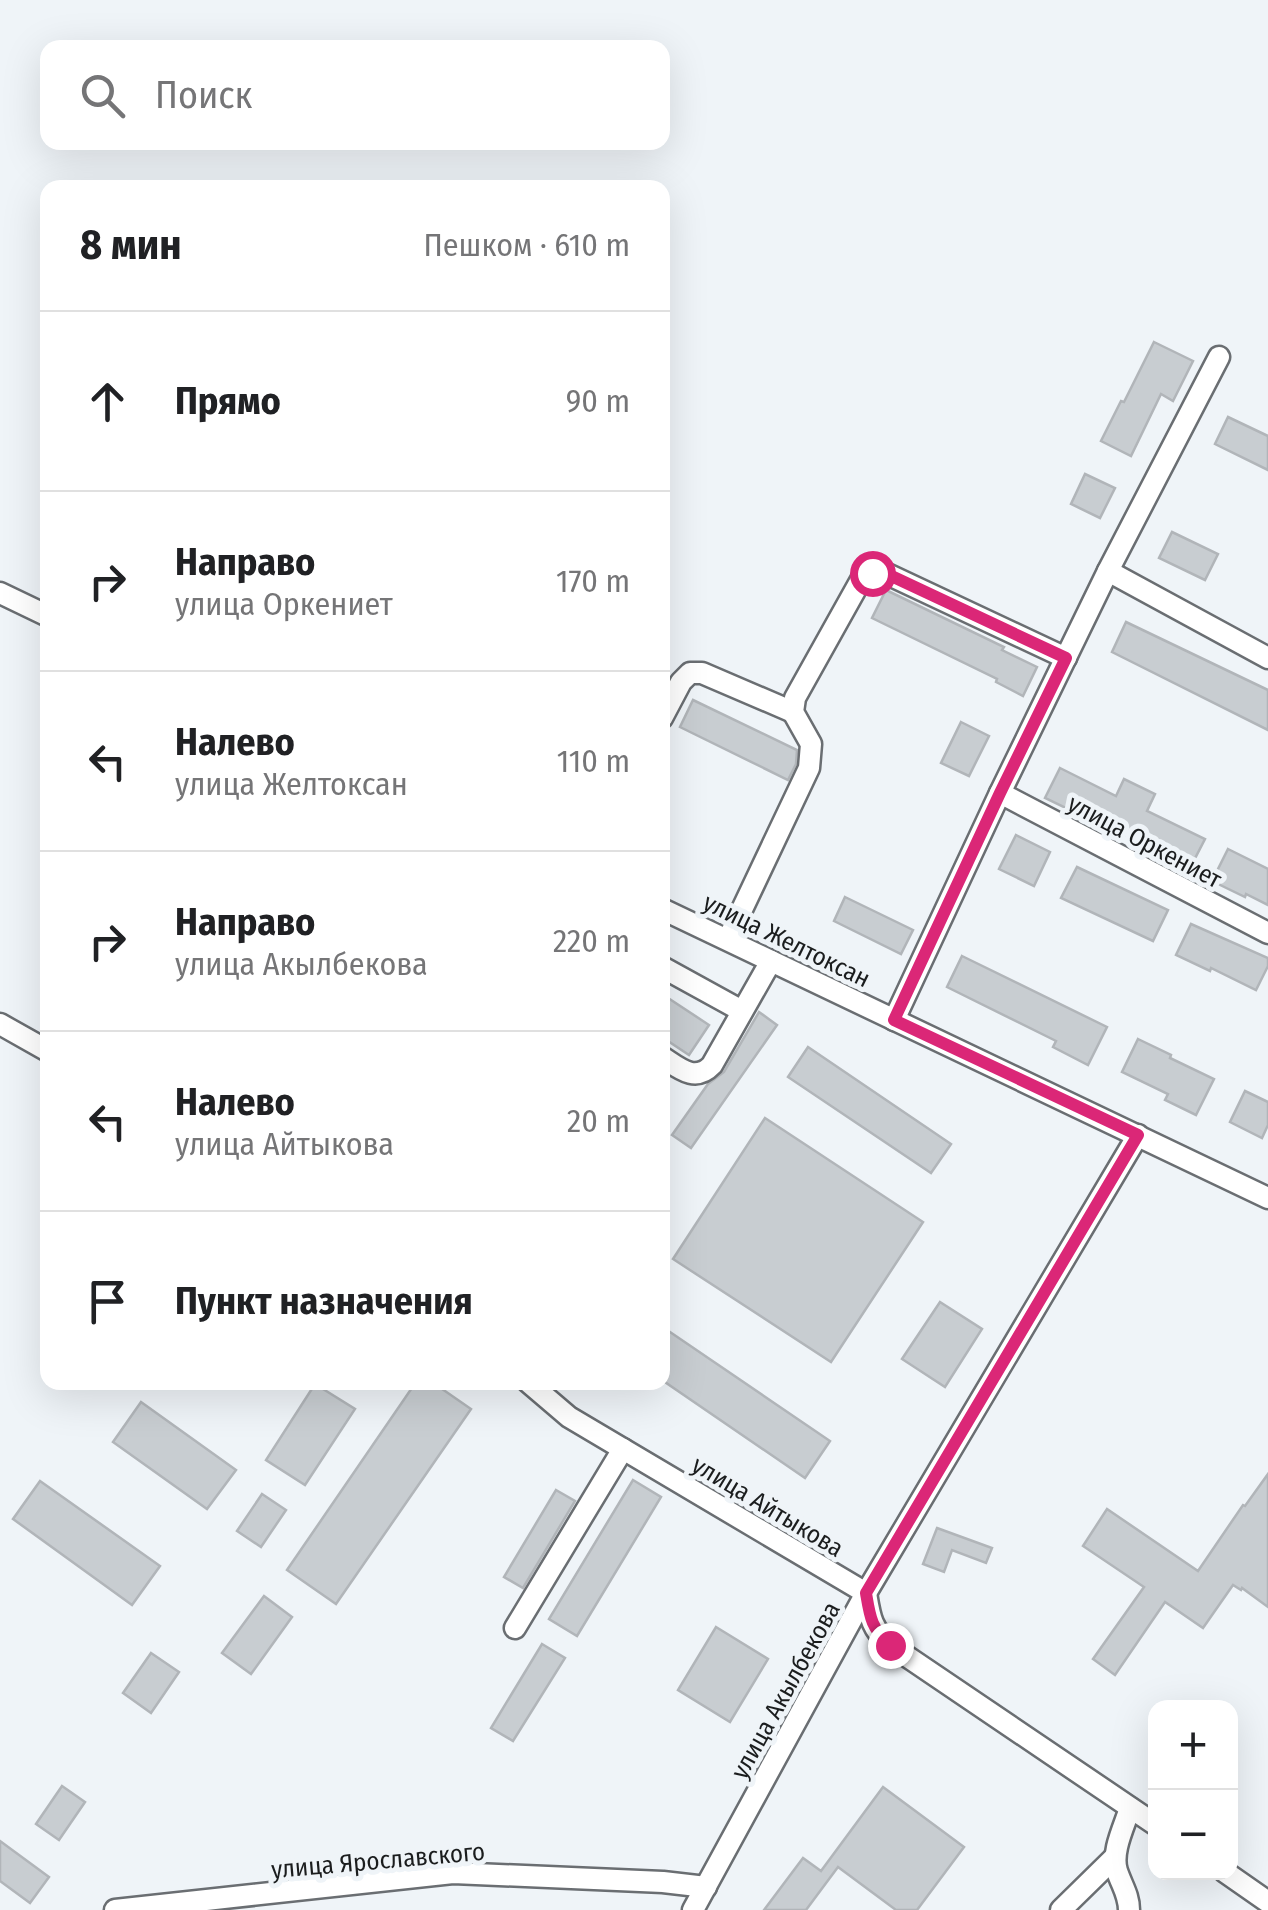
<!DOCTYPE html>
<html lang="ru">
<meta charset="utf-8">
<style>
body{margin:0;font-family:"Fira Sans Condensed",sans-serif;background:#f6f6f6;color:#202124}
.controls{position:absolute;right:30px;bottom:30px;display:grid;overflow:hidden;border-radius:20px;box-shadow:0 10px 40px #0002}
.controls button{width:90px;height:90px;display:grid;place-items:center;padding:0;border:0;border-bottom:2px solid #e0e0e0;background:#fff;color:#202124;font:50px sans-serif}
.stop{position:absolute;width:30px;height:30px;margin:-22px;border:8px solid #db2777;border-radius:50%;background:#fff}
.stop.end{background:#db2777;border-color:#fff;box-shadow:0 2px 10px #0008}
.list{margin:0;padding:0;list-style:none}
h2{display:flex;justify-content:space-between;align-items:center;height:130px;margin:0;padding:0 40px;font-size:42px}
h2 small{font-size:32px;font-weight:400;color:#757577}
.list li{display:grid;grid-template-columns:65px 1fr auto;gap:30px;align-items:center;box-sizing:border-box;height:180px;padding:0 40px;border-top:2px solid #e0e0e0}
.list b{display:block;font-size:38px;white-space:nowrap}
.list p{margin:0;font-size:32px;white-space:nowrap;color:#757577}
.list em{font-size:32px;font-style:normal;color:#757577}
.icon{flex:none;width:55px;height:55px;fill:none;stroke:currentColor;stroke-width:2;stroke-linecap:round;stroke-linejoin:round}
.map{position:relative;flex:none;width:1268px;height:1910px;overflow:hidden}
.search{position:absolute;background:#fff;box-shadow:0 10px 40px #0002;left:40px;top:40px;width:630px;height:110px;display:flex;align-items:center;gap:25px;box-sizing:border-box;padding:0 35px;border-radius:20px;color:#757577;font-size:38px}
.panel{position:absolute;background:#fff;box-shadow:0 10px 40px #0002;left:40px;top:180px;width:630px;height:1210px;border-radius:20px}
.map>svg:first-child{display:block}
</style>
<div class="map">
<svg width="1268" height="1910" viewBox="0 0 1268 1910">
<rect width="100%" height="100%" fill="#eff4f8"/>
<g fill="#c8cdd1" stroke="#b1b5b9" stroke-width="2.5">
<path d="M1154,342L1193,361L1173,401L1161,394L1131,456L1101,441L1121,401L1124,402Z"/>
<path d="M1228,417L1268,436V470L1215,444Z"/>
<path d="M1085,474L1115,488L1100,518L1071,504Z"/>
<path d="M1172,532L1218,554L1205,580L1159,558Z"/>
<path d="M886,590L1004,647L1002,650L1037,667L1023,696L996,682L997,679L872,618Z"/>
<path d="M1126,622L1268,690V730L1112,652Z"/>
<path d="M693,700L797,750L796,764L788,780L680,727Z"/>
<path d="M961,722L989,736L969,776L941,763Z"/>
<path d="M1060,768L1116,796L1124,779L1155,794L1147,811L1205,839L1190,868L1045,798Z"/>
<path d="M1016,835L1050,852L1034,886L999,869Z"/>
<path d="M1228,849L1268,869V905L1246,894L1245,897L1212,881Z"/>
<path d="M1077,867L1168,910L1153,941L1061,898Z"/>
<path d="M845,897L913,930L901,954L834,921Z"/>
<path d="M1191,924L1268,958V966L1256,990L1211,968L1210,971L1176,955Z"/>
<path d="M962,956L1107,1027L1088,1065L1053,1047L1056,1041L947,987Z"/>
<path d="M662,994L709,1025L689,1055L662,1037Z"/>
<path d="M759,1012L777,1025L691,1148L672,1135L708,1084L724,1072Z"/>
<path d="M1138,1039L1171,1055L1170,1058L1214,1079L1196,1115L1165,1100L1168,1094L1122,1072Z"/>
<path d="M808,1047L951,1144L931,1173L788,1077Z"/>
<path d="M1245,1091L1268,1102V1125L1262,1138L1230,1122Z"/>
<path d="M765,1118L923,1222L831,1362L673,1259Z"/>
<path d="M940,1302L982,1329L945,1387L902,1359Z"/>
<path d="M670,1332L830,1441L805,1478L662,1380V1343Z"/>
<path d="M416,1382H432L471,1409L336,1604L287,1570Z"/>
<path d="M315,1384L355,1409L305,1485L266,1460Z"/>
<path d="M141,1402L236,1470L207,1509L113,1442Z"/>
<path d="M1268,1474V1607L1242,1588L1241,1590L1233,1585L1203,1628L1165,1602L1115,1675L1093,1659L1144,1587L1083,1546L1107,1509L1198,1571L1243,1505L1245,1506Z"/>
<path d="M633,1480L661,1497L577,1636L549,1619Z"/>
<path d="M40,1481L160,1566L132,1605L13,1519Z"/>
<path d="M556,1490L575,1501L523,1588L504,1577Z"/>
<path d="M262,1494L286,1510L261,1547L237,1531Z"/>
<path d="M937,1528L992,1548L986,1563L952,1550L944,1572L923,1564Z"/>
<path d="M264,1596L292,1617L251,1674L222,1653Z"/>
<path d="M716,1627L768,1659L730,1722L678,1690Z"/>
<path d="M542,1644L565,1658L513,1741L491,1728Z"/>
<path d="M151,1653L179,1672L151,1713L123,1693Z"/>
<path d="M62,1786L85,1802L59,1840L36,1824Z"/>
<path d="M883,1787L964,1847L917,1910H896L838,1867L806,1910H764L803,1858L821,1871Z"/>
<path d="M0,1841L49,1877L30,1903L0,1881Z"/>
</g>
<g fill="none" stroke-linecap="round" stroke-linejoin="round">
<g stroke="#6a6e72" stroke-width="25">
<g id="minor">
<path d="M1108,571L1268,658"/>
<path d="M0,593L48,616"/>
<path d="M662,718L681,682L690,673H702L793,712"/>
<path d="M1000,793L1268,933"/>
<path d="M662,909L1268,1198"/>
<path d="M728,939L809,768L811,744L793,712L795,698L862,578L872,573H885L1066,658"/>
<path d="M662,967L742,1011"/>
<path d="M894,1020L1000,793L1108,571L1219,357"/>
<path d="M0,1024L48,1051"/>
<path d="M662,1057C679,1068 695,1083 712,1065L771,961"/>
<path d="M528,1382L569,1417L866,1593C870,1617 871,1628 890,1645L1156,1825"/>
<path d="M515,1628L623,1449"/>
<path d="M1225,1872L1268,1902"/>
<path d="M115,1910L453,1873L663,1882L706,1887"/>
<path d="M693,1910L866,1593L1138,1135"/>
<path d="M1061,1910L1115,1857"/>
<path d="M1129,1910C1129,1895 1122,1886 1117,1871C1111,1852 1124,1827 1130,1808"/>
</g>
</g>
<use href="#minor" stroke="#fff" stroke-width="20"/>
</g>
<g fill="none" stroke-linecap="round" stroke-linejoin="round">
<path stroke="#db2777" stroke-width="12" d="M872,573H885L1066,658L1000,793L894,1020L1138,1135L866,1593C870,1617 871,1628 890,1645"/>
</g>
<g text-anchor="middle" stroke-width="10" stroke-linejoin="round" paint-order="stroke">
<g font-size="25" fill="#1b1d1e" stroke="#eff4f8">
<text transform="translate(1145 841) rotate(28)" y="9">улица Оркениет</text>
<text transform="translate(787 940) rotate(26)" y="9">улица Желтоксан</text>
<text transform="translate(768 1506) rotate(31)" y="9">улица Айтыкова</text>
<text transform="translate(785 1690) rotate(-61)" y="9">улица Акылбекова</text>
<text transform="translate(378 1860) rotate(-5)" y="9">улица Ярославского</text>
</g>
</g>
</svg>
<div class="controls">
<button>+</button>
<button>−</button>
</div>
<div class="stop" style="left:872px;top:573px"></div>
<div class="stop end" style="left:890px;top:1645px"></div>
<div class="search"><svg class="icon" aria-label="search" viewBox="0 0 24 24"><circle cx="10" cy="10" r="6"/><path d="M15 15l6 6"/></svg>Поиск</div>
<section class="panel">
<h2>8 мин<small>Пешком · 610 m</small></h2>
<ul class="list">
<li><svg class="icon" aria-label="ahead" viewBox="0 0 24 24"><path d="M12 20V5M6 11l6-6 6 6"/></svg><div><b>Прямо</b></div><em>90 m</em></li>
<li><svg class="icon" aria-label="right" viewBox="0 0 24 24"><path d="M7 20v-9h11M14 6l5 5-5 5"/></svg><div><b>Направо</b><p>улица Оркениет</p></div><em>170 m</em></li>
<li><svg class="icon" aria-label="left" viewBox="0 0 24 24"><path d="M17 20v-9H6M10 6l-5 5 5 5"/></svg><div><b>Налево</b><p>улица Желтоксан</p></div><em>110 m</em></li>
<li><svg class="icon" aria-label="right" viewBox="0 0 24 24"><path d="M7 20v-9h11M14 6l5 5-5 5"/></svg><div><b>Направо</b><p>улица Акылбекова</p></div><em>220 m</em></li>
<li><svg class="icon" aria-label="left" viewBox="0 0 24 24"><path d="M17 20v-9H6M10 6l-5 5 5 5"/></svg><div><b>Налево</b><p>улица Айтыкова</p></div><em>20 m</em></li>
<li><svg class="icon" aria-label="arrive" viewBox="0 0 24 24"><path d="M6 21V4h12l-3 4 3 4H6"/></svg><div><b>Пункт назначения</b></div></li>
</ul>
</section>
</div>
